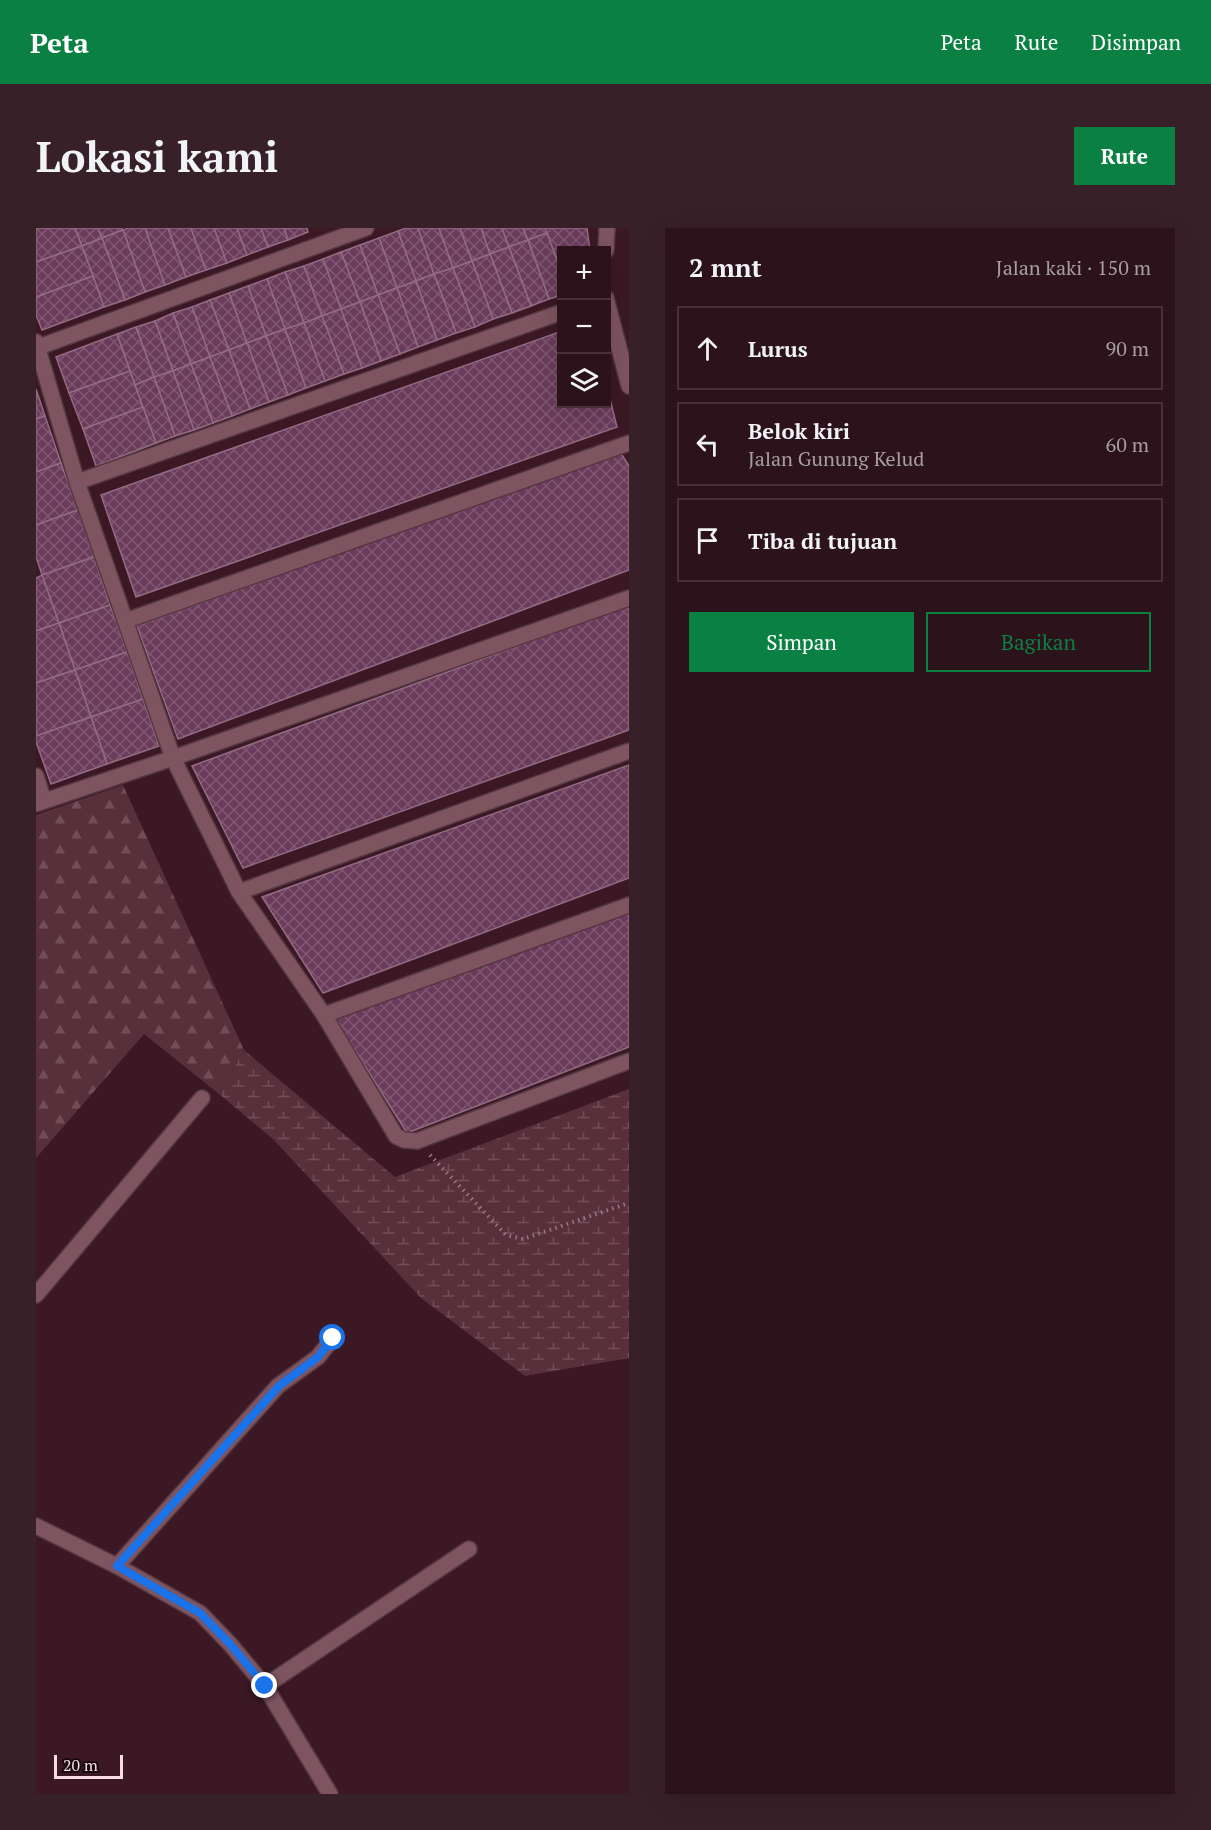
<!DOCTYPE html>
<html lang="id">
<meta charset="utf-8">
<style>
body{margin:0;font-family:"PT Serif",serif;background:#382028;color:#f1f3f6}
.controls{position:absolute;right:18px;top:18px;display:grid;overflow:hidden;border-radius:0px;box-shadow:0 6px 24px #0002}
.controls button{width:54px;height:54px;display:grid;place-items:center;padding:0;border:0;border-bottom:2px solid #48323a;background:#2c121b;color:#f1f3f6;font:30px sans-serif}
.scale{position:absolute;left:18px;bottom:15px;width:69px;box-sizing:border-box;padding-left:6px;border:3px solid #f5dce3;border-top:0;font-size:16px;line-height:21px;white-space:nowrap;color:#f5dce3;-webkit-text-stroke:4px #19090e;paint-order:stroke}
.stop{position:absolute;width:18px;height:18px;margin:-14px;border:4px solid #1a73e8;border-radius:50%;background:#fff}
.stop.end{background:#1a73e8;border-color:#fff;box-shadow:0 2px 6px #0008}
.list{margin:0;padding:0;list-style:none}
h2{display:flex;justify-content:space-between;align-items:center;height:78px;margin:0;padding:0 24px;font-size:26px}
h2 small{font-size:20px;font-weight:400;color:#a69ea3}
.list li{display:grid;grid-template-columns:39px 1fr auto;gap:18px;align-items:center;box-sizing:border-box;height:84px;margin:0 12px 12px;padding:0 12px;border:2px solid #48323a;border-radius:0px}
.list b{display:block;font-size:22px;white-space:nowrap}
.list p{margin:0;font-size:20px;white-space:nowrap;color:#a69ea3}
.list em{font-size:20px;font-style:normal;color:#a69ea3}
.actions{display:flex;gap:12px;padding:18px 24px}
.actions a{flex:1;padding:14px 0;border:2px solid #0b8043;border-radius:0px;text-align:center;font-size:21px;color:#0b8043}
.actions .main{background:#0b8043;color:#fff}
.icon{flex:none;width:33px;height:33px;fill:none;stroke:currentColor;stroke-width:2;stroke-linecap:round;stroke-linejoin:round}
.map{position:relative;flex:none;width:593px;height:1566px;overflow:hidden;border-radius:0px}
header{display:flex;align-items:center;gap:36px;box-sizing:border-box;height:84px;padding:0 30px;background:#0b8043;color:#fff}
header strong{font-size:28px}
nav{display:flex;gap:33px;margin-inline-start:auto;font-size:21px}
.intro{display:flex;align-items:center;justify-content:space-between;box-sizing:border-box;height:144px;padding:0 36px}
h1{margin:0;font-size:42px}
.button{padding:15px 27px;border-radius:0px;background:#0b8043;color:#fff;font-size:21px;font-weight:700}
main{display:flex;gap:36px;padding:0 36px}
aside{flex:1;background:#2c121b;border-radius:0px;box-shadow:0 6px 24px #0002}
.map>svg:first-child{display:block}
</style>
<header>
<strong>Peta</strong>
<nav><a>Peta</a><a>Rute</a><a>Disimpan</a></nav>
</header>
<div class="intro"><h1>Lokasi kami</h1><a class="button">Rute</a></div>
<main>
<div class="map">
<svg width="593" height="1566" viewBox="0 0 593 1566">
<defs>
<pattern id="forest-firs" width="22" height="20" patternUnits="userSpaceOnUse" patternTransform="scale(1.5)"><rect width="22" height="20" fill="#58303c"/><path d="M5 1l3.5 6h-7zM16 11l3.5 6h-7z" fill="#714d58"/></pattern>
<pattern id="wetland-marsh" width="20" height="14" patternUnits="userSpaceOnUse" patternTransform="scale(1.5)"><rect width="20" height="14" fill="#58303c"/><path d="M1 5h8M5 5V1M11 12h8M15 12V8" fill="none" stroke="#714d58"/></pattern>
<pattern id="building-cross-hatch" width="8" height="8" patternUnits="userSpaceOnUse" patternTransform="scale(1.5)"><rect width="8" height="8" fill="#6b3b5b"/><path d="M0 0l8 8M0 8l8-8" fill="none" stroke="#815772"/></pattern>
</defs>
<rect width="100%" height="100%" fill="#3b1824"/>
<path fill="url(#forest-firs)" d="M87,557L208,822L183,866L108,806L0,930V587Z"/>
<path fill="url(#wetland-marsh)" d="M208,822L359,949L593,861V1130L489,1148L385,1070L238,912L183,866Z"/>
<g fill="url(#building-cross-hatch)" stroke="#916c83" stroke-width="1.5">
<path d="M0,0H39L46,18L0,34Z"/>
<path d="M39,0H62L66,10L46,18Z"/>
<path d="M62,0H86L87,2L66,10Z"/>
<path d="M93,0H109L129,57L109,64L87,2Z"/>
<path d="M109,0H132L150,49L129,57Z"/>
<path d="M132,0H155L170,42L150,49Z"/>
<path d="M155,0H178L191,35L170,42Z"/>
<path d="M178,0H201L211,27L191,35Z"/>
<path d="M201,0H225L232,19L211,27Z"/>
<path d="M225,0H248L252,12L232,19Z"/>
<path d="M248,0H271L272,4L252,12Z"/>
<path d="M370,0H382L398,46L380,53L362,3Z"/>
<path d="M382,0H403L417,40L398,46Z"/>
<path d="M403,0H424L436,33L417,40Z"/>
<path d="M424,0H445L454,26L436,33Z"/>
<path d="M445,0H466L473,19L454,26Z"/>
<path d="M466,0H487L492,12L473,19Z"/>
<path d="M487,0H509L511,5L492,12Z"/>
<path d="M509,0H551L554,22H526V46Z"/>
<path d="M87,2L109,64L89,72L66,10Z"/>
<path d="M362,3L380,53L361,60L343,10Z"/>
<path d="M511,5L526,46V67L513,71L492,12Z"/>
<path d="M66,10L89,72L68,79L46,18Z"/>
<path d="M343,10L361,60L342,67L324,17Z"/>
<path d="M492,12L513,71L495,78L473,19Z"/>
<path d="M324,17L342,67L324,74L305,24Z"/>
<path d="M46,18L57,48L0,69V34Z"/>
<path d="M473,19L495,78L476,85L454,26Z"/>
<path d="M305,24L324,74L305,81L287,31Z"/>
<path d="M454,26L476,85L457,91L436,33Z"/>
<path d="M287,31L305,81L286,88L268,38Z"/>
<path d="M436,33L457,91L439,99L417,40Z"/>
<path d="M268,38L286,88L268,95L249,44Z"/>
<path d="M417,40L439,99L420,105L398,46Z"/>
<path d="M249,44L268,95L249,101L231,51Z"/>
<path d="M398,46L420,105L401,112L380,53Z"/>
<path d="M57,48L68,79L6,102L0,87V69Z"/>
<path d="M231,51L249,101L230,108L212,58Z"/>
<path d="M380,53L401,112L382,119L361,60Z"/>
<path d="M212,58L230,108L211,115L193,65Z"/>
<path d="M361,60L382,119L364,126L342,67Z"/>
<path d="M193,65L211,115L193,122L174,72Z"/>
<path d="M342,67L364,126L345,133L324,74Z"/>
<path d="M174,72L193,122L174,129L156,79Z"/>
<path d="M324,74L345,133L326,140L305,81Z"/>
<path d="M156,79L174,129L155,136L137,85Z"/>
<path d="M305,81L326,140L308,146L286,88Z"/>
<path d="M137,85L155,136L137,143L119,93Z"/>
<path d="M286,88L308,146L289,153L268,95Z"/>
<path d="M119,93L137,143L118,149L100,99Z"/>
<path d="M268,95L289,153L270,160L249,101Z"/>
<path d="M100,99L118,149L99,157L81,106Z"/>
<path d="M249,101L270,160L252,167L230,108Z"/>
<path d="M526,103V176H570V155L581,199L100,369L65,267Z"/>
<path d="M81,106L94,143L33,165L20,129Z"/>
<path d="M230,108L252,167L233,174L211,115Z"/>
<path d="M211,115L233,174L214,181L193,122Z"/>
<path d="M193,122L214,181L196,188L174,129Z"/>
<path d="M174,129L196,188L177,195L155,136Z"/>
<path d="M155,136L177,195L158,202L137,143Z"/>
<path d="M94,143L107,179L47,201L33,165Z"/>
<path d="M137,143L158,202L139,208L118,149Z"/>
<path d="M118,149L139,208L120,215L99,157Z"/>
<path d="M0,161L9,188L0,191Z"/>
<path d="M107,179L120,215L60,238L47,201Z"/>
<path d="M9,188L25,235L0,244V191Z"/>
<path d="M584,224L593,238V342L142,511L101,398Z"/>
<path d="M25,235L42,282L0,297V244Z"/>
<path d="M42,282L58,329L6,347L0,329V297Z"/>
<path d="M58,329L74,377L23,395L6,347Z"/>
<path d="M6,347L23,395L0,403V350Z"/>
<path d="M74,377L91,424L39,442L23,395Z"/>
<path d="M593,377V502L207,640L156,538Z"/>
<path d="M23,395L39,442L0,455V403Z"/>
<path d="M91,424L107,471L55,489L39,442Z"/>
<path d="M39,442L55,489L0,508V455Z"/>
<path d="M107,471L123,518L71,536L55,489Z"/>
<path d="M55,489L71,536L15,556L0,514V508Z"/>
<path d="M593,537V650L287,765L226,669Z"/>
<path d="M593,685V819L371,905L298,789Z"/>
</g>
<g fill="none" stroke-linecap="round" stroke-linejoin="round">
<g stroke="#543740" stroke-width="18">
<g id="street">
<path d="M570,22L571,0"/>
<path d="M570,70L593,158"/>
<path d="M0,114L41,254L137,530L203,664L288,787L360,908L368,912L381,913L593,833"/>
<path d="M0,120L330,0"/>
<path d="M41,254L526,84"/>
<path d="M89,393L593,215"/>
<path d="M0,548L8,573"/>
<path d="M0,576L137,530L593,370"/>
<path d="M203,664L593,523"/>
<path d="M288,787L593,677"/>
<path d="M0,1067L166,870"/>
<path d="M0,1298L81,1338L164,1385L194,1416L229,1458L294,1566"/>
<path d="M81,1338L242,1158L282,1129L297,1110"/>
<path d="M229,1458L433,1321"/>
</g>
</g>
<path stroke="#977983" stroke-width="4" stroke-dasharray="1.5 4.5" stroke-linecap="butt" d="M394,927L470,1007L487,1011L593,975"/>
<use href="#street" stroke="#7d5460" stroke-width="15"/>
</g>
<g fill="none" stroke-linecap="round" stroke-linejoin="round">
<path stroke="#1a73e8" stroke-width="8" d="M229,1458L194,1416L164,1385L81,1338L243,1158L282,1129L297,1110"/>
</g>
</svg>
<div class="controls">
<button>+</button>
<button>−</button>
<button><svg class="icon" aria-label="layers" viewBox="0 0 24 24"><path d="M12 4l9 5-9 5-9-5zM3 14l9 5 9-5"/></svg></button>
</div>
<div class="scale">20 m</div>
<div class="stop" style="left:297px;top:1110px"></div>
<div class="stop end" style="left:229px;top:1458px"></div>
</div>
<aside>
<h2>2 mnt<small>Jalan kaki · 150 m</small></h2>
<ul class="list">
<li><svg class="icon" aria-label="ahead" viewBox="0 0 24 24"><path d="M12 20V5M6 11l6-6 6 6"/></svg><div><b>Lurus</b></div><em>90 m</em></li>
<li><svg class="icon" aria-label="left" viewBox="0 0 24 24"><path d="M17 20v-9H6M10 6l-5 5 5 5"/></svg><div><b>Belok kiri</b><p>Jalan Gunung Kelud</p></div><em>60 m</em></li>
<li><svg class="icon" aria-label="arrive" viewBox="0 0 24 24"><path d="M6 21V4h12l-3 4 3 4H6"/></svg><div><b>Tiba di tujuan</b></div></li>
</ul>
<div class="actions"><a class="main">Simpan</a><a>Bagikan</a></div>
</aside>
</main>
